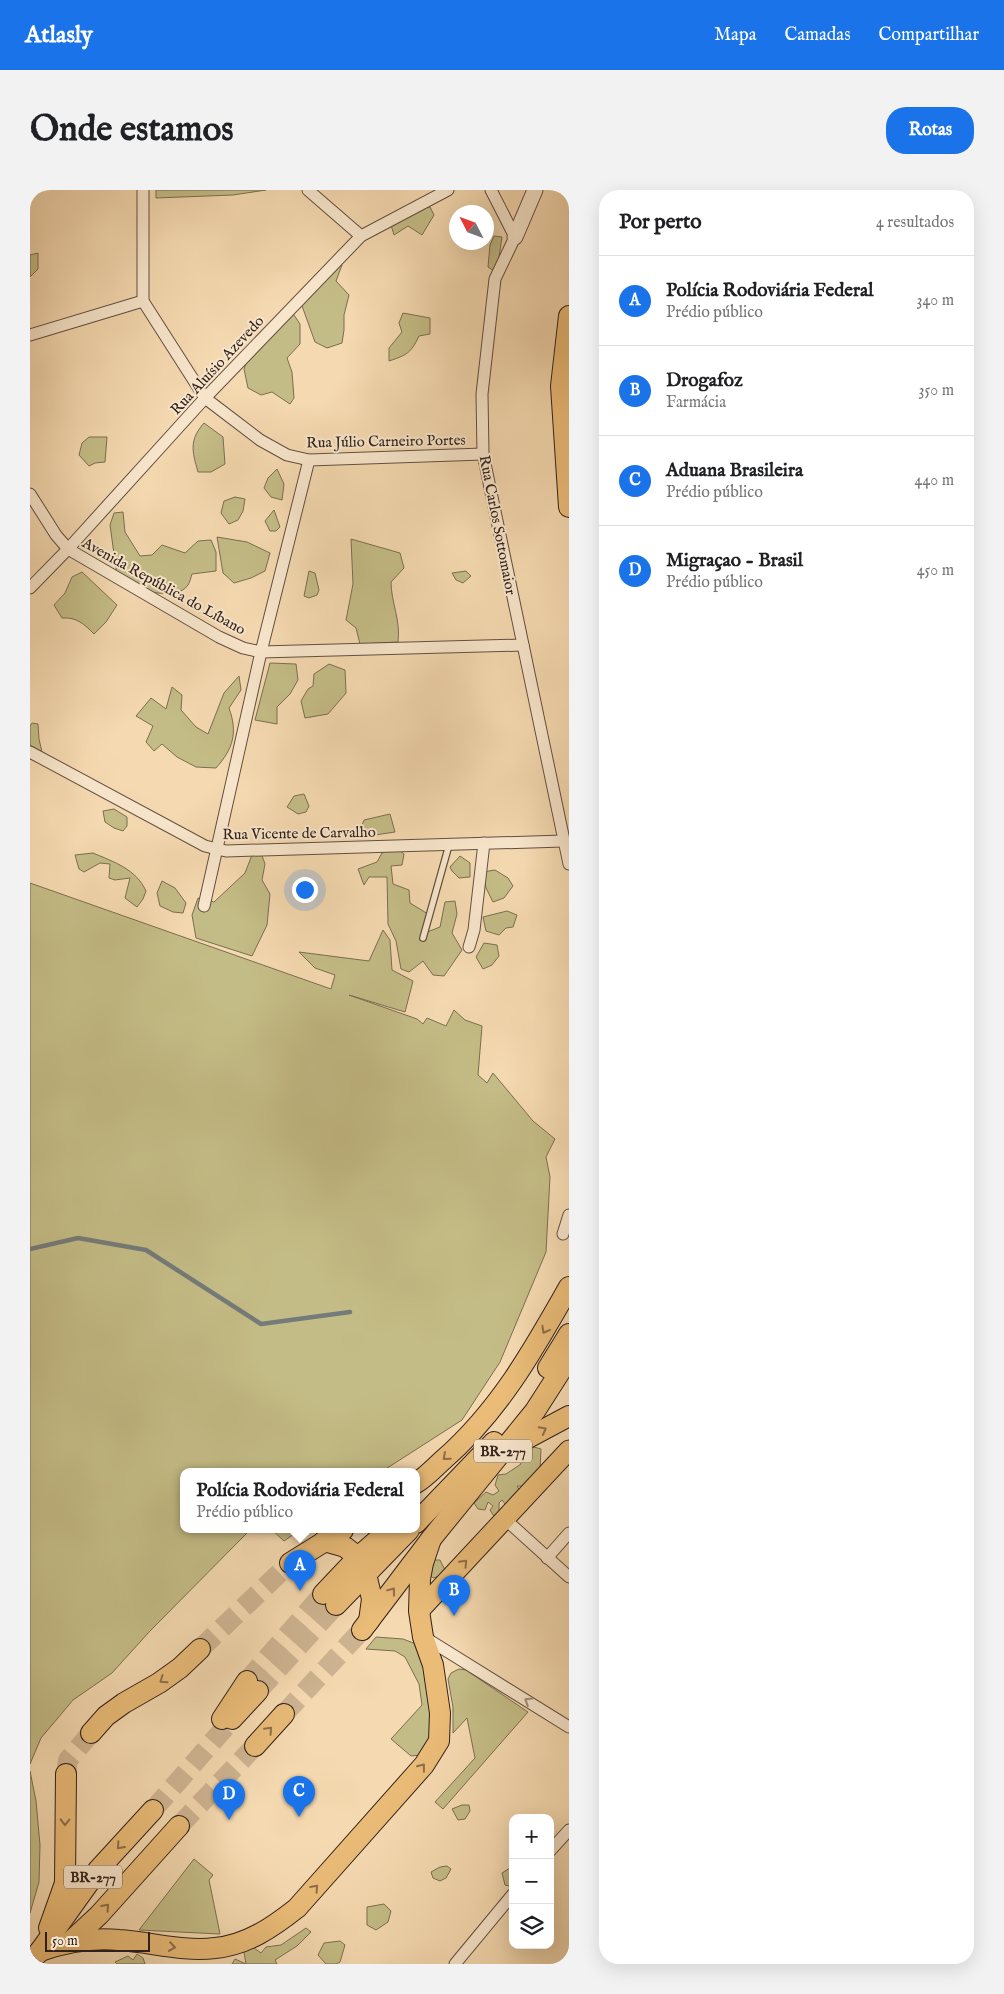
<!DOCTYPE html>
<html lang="pt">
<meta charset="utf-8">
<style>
body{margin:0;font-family:"IM FELL English",serif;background:#f2f2f2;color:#202124}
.controls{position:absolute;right:15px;bottom:15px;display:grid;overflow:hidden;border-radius:10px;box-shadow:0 5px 20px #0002}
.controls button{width:45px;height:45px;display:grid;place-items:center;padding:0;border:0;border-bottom:1px solid #e0e0e0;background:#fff;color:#202124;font:25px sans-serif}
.compass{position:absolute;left:419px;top:15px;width:45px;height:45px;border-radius:50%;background:#fff;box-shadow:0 5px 20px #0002;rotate:312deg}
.scale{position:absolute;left:15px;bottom:12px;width:105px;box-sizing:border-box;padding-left:5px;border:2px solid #31211c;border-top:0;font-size:14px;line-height:18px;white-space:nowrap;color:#31211c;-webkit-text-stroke:4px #f8e6cc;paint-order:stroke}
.you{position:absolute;left:274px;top:699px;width:18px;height:18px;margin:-12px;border:4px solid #fff;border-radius:50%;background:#1a73e8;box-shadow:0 0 0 8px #1a73e833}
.badge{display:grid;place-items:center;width:32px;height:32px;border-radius:50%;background:#1a73e8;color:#fff;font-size:16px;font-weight:700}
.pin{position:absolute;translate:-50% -41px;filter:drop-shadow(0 1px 2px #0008)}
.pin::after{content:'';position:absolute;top:26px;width:18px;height:15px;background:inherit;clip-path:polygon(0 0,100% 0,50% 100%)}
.popup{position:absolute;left:150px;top:1278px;width:240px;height:65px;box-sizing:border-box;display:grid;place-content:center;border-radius:10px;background:#fff;filter:drop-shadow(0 1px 4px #0005);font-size:16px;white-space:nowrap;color:#757577}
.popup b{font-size:19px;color:#202124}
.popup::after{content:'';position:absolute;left:50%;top:100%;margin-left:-10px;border:10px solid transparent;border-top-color:#fff}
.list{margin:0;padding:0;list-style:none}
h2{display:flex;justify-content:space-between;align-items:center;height:65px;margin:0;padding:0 20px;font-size:21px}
h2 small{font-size:16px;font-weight:400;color:#757577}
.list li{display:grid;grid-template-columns:32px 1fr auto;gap:15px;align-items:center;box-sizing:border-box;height:90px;padding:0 20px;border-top:1px solid #e0e0e0}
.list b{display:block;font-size:19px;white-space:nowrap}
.list p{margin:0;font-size:16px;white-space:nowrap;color:#757577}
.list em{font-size:16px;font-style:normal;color:#757577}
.icon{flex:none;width:28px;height:28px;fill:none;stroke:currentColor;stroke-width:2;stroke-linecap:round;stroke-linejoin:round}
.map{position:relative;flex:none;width:539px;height:1774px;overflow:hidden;border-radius:20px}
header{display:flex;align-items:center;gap:30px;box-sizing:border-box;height:70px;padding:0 25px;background:#1a73e8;color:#fff}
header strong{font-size:24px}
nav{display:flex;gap:28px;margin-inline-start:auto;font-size:18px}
.intro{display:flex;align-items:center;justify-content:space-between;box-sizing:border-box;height:120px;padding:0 30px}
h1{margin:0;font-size:35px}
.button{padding:12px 22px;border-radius:20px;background:#1a73e8;color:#fff;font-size:18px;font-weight:700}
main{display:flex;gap:30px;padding:0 30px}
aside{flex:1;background:#fff;border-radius:20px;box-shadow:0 5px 20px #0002}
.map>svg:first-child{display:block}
</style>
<header>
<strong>Atlasly</strong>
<nav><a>Mapa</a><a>Camadas</a><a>Compartilhar</a></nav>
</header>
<div class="intro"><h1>Onde estamos</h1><a class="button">Rotas</a></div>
<main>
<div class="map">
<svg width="539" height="1774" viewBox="0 0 539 1774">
<rect width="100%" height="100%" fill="#f5d9b0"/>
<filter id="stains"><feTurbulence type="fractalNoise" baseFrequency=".004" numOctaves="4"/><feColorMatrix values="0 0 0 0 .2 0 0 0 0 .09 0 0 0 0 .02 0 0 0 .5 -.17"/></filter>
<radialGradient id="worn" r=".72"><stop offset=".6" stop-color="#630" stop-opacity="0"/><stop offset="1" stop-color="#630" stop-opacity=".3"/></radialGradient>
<g fill="#c4bc86" stroke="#7a6e51">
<path d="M126,0H236L203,5L126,8Z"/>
<path d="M400,17L404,25L392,45L378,36L364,45L361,35L388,18Z"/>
<path d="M464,46L472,47L469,67L464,81L458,77L460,55Z"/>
<path d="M8,63V79L0,87V65Z"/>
<path d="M312,75L306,91L319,105L314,125V140L312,153L297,158L285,152L271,113L285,102L289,92L302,76Z"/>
<path d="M262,122L270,134V154L257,168L262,182L264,208L260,214L242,202L231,205L218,198L214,179L218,168Z"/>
<path d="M373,123L400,128V144L389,146C381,163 377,165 359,171V158L372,142L369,133Z"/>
<path d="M174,233L193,247L195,274L181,282H168C162,261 159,250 174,233Z"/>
<path d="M59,247H77L75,272L65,273L59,276L49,265L52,253Z"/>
<path d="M247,279L254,294L252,310L241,307L234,298L238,288Z"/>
<path d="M205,307L215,309L213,321L208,330L199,334L191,323L194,311Z"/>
<path d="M244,320L250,337L246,341H240L235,331Z"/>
<path d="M93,322L95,342L110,366L122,365L132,355L155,363L168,351L181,350L186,362V381L162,384C161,387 160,392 158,395C147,412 104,399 88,393L80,335L84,323Z"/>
<path d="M187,347L217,352L240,363L235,381L221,388L204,393L193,383Z"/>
<path d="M321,349L370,363L374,378L361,392C361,412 371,431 368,452L330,454L326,438L316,430L323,394Z"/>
<path d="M279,381L285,383L289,400L287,405L279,408L274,406Z"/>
<path d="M436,381L441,386L433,393L426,390L422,383Z"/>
<path d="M52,382L87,415L76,432L64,444C54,434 47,427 32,428L24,415L35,403L42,387Z"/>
<path d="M240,473L266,474L268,490L260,504L247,517V534L225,530Z"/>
<path d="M299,474L315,480L316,503L298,524L275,528L271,511L278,499L283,496L284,484Z"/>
<path d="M209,486L211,500L199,518C208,543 203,559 186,578L166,577L147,567L132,554L124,561L116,552L123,536L106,526L121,508L136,519L142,497L152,505L151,520L166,537L178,544L194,503Z"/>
<path d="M2,533L8,534L9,549L12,562L0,555V536Z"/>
<path d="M274,604L279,616L276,622L268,624L257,617L264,606Z"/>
<path d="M84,619L97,627V636L93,641L84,638L75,632L73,621Z"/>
<path d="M360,624L365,642L332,647L331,638L334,630Z"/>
<path d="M365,657L374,664L372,675L361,676L363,694L379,700L380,713L398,724L397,742L410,737L415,712L425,711L427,724L422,743L432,760L414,786L403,785L393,771L379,782L371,779L366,751L358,734L357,687H339L334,695L328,679L347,672L352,663Z"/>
<path d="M63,663C84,672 106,679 116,701L113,709L107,717L95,708L100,688L85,690L79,688L80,674L70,673L54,682L49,679L45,665Z"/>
<path d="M231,663L235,674L232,690L240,704L237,735L222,766L166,748L162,725L168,708L184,712L215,683L222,665Z"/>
<path d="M430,666L440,673V687L429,688L422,681L420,677Z"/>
<path d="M465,680L478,688L483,696L474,708L463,712L456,698L453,682Z"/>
<path d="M132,691L145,698L156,713L153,723L143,722L130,716L127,703Z"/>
<path d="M0,693L301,799L305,785L285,778L269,762L339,771L353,740L360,750L362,780L383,791L375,822L319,805L387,829L393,834L397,828L416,836L424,820L435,830L452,836L448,885L457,893L463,883L503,931L525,949L516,967L520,987L516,1062L470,1172L432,1230L351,1282H154V1340H220L120,1441L82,1483L43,1510L11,1548L0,1574Z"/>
<path d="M477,721L487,725L483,737L476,738L469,745L456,741L453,727Z"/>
<path d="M454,753L467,755L469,766L462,775L453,779L446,767Z"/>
<path d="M504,1257L511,1259L510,1280L496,1296H487L490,1301L476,1315L472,1310L469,1313V1322L465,1328L460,1320L463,1316L458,1312L455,1320L448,1319L444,1313L456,1302L463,1305L469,1301L465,1295L468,1285L476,1284L491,1274L489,1270L493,1263Z"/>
<path d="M242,1340H270L254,1351Z"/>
<path d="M401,1370H410L415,1380L410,1386L403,1388L397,1382Z"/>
<path d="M346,1447L373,1449L386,1454L394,1466L404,1539L390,1565L381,1566L361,1549L392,1515L389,1494L375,1467L365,1461L336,1459Z"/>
<path d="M429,1479L436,1480L498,1522L413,1619L405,1612L445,1568L437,1528L423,1543V1517L418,1489L421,1483Z"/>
<path d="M0,1581L6,1611L10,1655L9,1692L0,1723Z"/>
<path d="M432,1615H439L440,1621L435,1629L428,1630L422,1619Z"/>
<path d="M164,1669L183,1685L179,1690L190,1744L109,1740Z"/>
<path d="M417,1676L421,1679L416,1688L410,1691L403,1688L401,1682L410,1677Z"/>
<path d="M483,1676V1697L475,1695L472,1683Z"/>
<path d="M354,1714L361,1721L358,1732L346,1740L337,1735V1717Z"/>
<path d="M276,1738L281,1742L267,1756L245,1770L247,1774H202L205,1769L216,1774L214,1762L217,1756L224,1758L231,1763L236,1757L251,1755Z"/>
<path d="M310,1751L315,1755L310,1772L306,1774H296L288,1765L294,1753Z"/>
<path d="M107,1764L113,1768L115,1774H87L85,1772L98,1766L103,1770Z"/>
</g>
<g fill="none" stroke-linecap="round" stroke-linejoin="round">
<path stroke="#747b79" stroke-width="4.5" d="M0,1059L48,1048L116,1060L231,1134L320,1122"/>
<g stroke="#ceb492" stroke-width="20" stroke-dasharray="20 10" stroke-linecap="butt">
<path d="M170,1459L260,1373"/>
<path d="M217,1491L293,1404"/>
<path d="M228,1501L306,1415"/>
<path d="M254,1524L332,1440"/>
<path d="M36,1584L38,1570L61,1543"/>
<path d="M123,1620L198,1534"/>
<path d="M149,1636L225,1556"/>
</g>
<g stroke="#624f41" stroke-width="8">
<path id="service" d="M393,748L419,655"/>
</g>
<g stroke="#624f41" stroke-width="13">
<g id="minor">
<path d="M113,0V111L175,208L230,250L257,265L279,270L453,264"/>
<path d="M278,0L331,46"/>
<path d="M461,0L485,47L465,89L452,204L453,264L539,674"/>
<path d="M0,145L113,111"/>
<path d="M0,304L26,345L38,359L189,447L213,458L231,462L493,455"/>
<path d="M0,398L38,359L175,208L331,46L418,0"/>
<path d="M0,562L175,656L196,661L533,651"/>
<path d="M174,716L231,462L279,270"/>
<path d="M439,757L444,740L454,653"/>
<path d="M533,1044L539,1025"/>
<path d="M475,1329L539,1387"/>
<path d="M517,1368L539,1343"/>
<path d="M394,1447L539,1537"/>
<path d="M520,1661L539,1640"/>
<path d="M425,1774L483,1704"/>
</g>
</g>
<g stroke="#624f41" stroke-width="17">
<path id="tertiary" d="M485,47L505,0"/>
</g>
<g stroke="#31211c" stroke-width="21">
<path id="primary" d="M389,1421L539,1260"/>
</g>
<g stroke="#31211c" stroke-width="22">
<g id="trunk">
<path d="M539,126L531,196L539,317"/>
<path d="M518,1178L539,1144"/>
<path d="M482,1259L496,1249L539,1226"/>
<path d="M386,1293C396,1287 404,1278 413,1270C469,1221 503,1161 539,1097"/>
<path d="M386,1333L464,1252"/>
<path d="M294,1351L315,1357L328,1367L336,1384L342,1409L339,1431"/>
<path d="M260,1373L313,1340"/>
<path d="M293,1404L328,1367L359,1340"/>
<path d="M306,1415L379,1340"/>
<path d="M332,1440L401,1349L505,1221L539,1168"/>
<path d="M192,1529L217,1491"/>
<path d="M202,1529L228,1501"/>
<path d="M61,1543L76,1526L94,1513L129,1493L150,1478L170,1459"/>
<path d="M225,1556L254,1524"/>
<path d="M19,1738L35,1693L36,1584"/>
<path d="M41,1751L69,1725L149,1636"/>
<path d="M10,1761C36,1752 61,1747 89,1750C121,1752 153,1762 185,1758C217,1755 243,1737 267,1718L394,1575L409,1551L410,1523L403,1475L393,1447L389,1421L390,1389L393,1373L401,1349"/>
<path d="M0,1772L10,1761L68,1680L123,1620"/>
</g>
</g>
<use href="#service" stroke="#f8e6cc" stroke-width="5.5"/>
<use href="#minor" stroke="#f8e6cc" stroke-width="11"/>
<use href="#tertiary" stroke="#f8e6cc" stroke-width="15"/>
<use href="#primary" stroke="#eabc78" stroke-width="19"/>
<use href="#trunk" stroke="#eabc78" stroke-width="20"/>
</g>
<defs><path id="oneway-chevron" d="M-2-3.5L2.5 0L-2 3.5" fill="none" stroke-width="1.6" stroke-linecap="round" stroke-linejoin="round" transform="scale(1.25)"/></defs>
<g stroke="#8e6e4a">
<use href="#oneway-chevron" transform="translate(515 1140) rotate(119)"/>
<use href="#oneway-chevron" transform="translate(513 1240) rotate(-28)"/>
<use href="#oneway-chevron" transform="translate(416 1267) rotate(139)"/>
<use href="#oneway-chevron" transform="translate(434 1373) rotate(-47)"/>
<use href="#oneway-chevron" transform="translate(362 1401) rotate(-53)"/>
<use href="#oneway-chevron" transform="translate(133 1490) rotate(145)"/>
<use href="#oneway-chevron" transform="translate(239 1540) rotate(-47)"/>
<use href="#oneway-chevron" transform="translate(392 1577) rotate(-52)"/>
<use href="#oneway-chevron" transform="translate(35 1632) rotate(91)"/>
<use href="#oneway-chevron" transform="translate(90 1656) rotate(132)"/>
<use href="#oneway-chevron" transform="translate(285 1698) rotate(-48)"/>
<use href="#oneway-chevron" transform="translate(76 1717) rotate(-48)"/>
<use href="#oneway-chevron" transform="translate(142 1757) rotate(8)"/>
</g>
<use stroke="#9e8d7d" href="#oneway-chevron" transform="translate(498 1511) rotate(-148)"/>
<g text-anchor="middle" stroke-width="4" stroke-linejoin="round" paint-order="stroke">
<g fill="#f8e6cc" stroke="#6d5c51" stroke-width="1">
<rect x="444" y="1249.5" width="58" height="23" rx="4"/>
<rect x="34" y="1675.5" width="58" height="23" rx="4"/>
</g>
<g font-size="14" font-weight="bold" fill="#31211c">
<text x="473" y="1266">BR-277</text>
<text x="63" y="1692">BR-277</text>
</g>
<g font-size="15" fill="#31211c" stroke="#f8e6cc">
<text transform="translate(187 175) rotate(-47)" y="5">Rua Aluísio Azevedo</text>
<text transform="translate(356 251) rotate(-1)" y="5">Rua Júlio Carneiro Portes</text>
<text transform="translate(468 335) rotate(79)" y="5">Rua Carlos Sottomaior</text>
<text transform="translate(134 396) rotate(29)" y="5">Avenida República do Líbano</text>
<text transform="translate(269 643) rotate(-1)" y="5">Rua Vicente de Carvalho</text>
</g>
</g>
<rect width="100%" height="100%" filter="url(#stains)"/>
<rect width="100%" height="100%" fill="url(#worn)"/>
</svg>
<div class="controls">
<button>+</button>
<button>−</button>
<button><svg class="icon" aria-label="layers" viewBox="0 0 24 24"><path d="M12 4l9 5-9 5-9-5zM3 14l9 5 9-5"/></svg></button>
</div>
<svg class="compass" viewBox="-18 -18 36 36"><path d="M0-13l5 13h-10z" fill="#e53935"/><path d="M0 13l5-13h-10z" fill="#757577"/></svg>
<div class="scale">50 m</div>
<div class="you"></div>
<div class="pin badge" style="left:270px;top:1401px">A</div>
<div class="popup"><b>Polícia Rodoviária Federal</b>Prédio público</div>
<div class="pin badge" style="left:424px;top:1426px">B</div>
<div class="pin badge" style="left:269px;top:1627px">C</div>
<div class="pin badge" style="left:199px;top:1630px">D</div>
</div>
<aside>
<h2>Por perto<small>4 resultados</small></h2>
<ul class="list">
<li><span class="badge">A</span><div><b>Polícia Rodoviária Federal</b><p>Prédio público</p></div><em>340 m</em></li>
<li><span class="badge">B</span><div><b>Drogafoz</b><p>Farmácia</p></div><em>350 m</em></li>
<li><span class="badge">C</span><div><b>Aduana Brasileira</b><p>Prédio público</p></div><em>440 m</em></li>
<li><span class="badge">D</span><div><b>Migraçao - Brasil</b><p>Prédio público</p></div><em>450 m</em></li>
</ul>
</aside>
</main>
